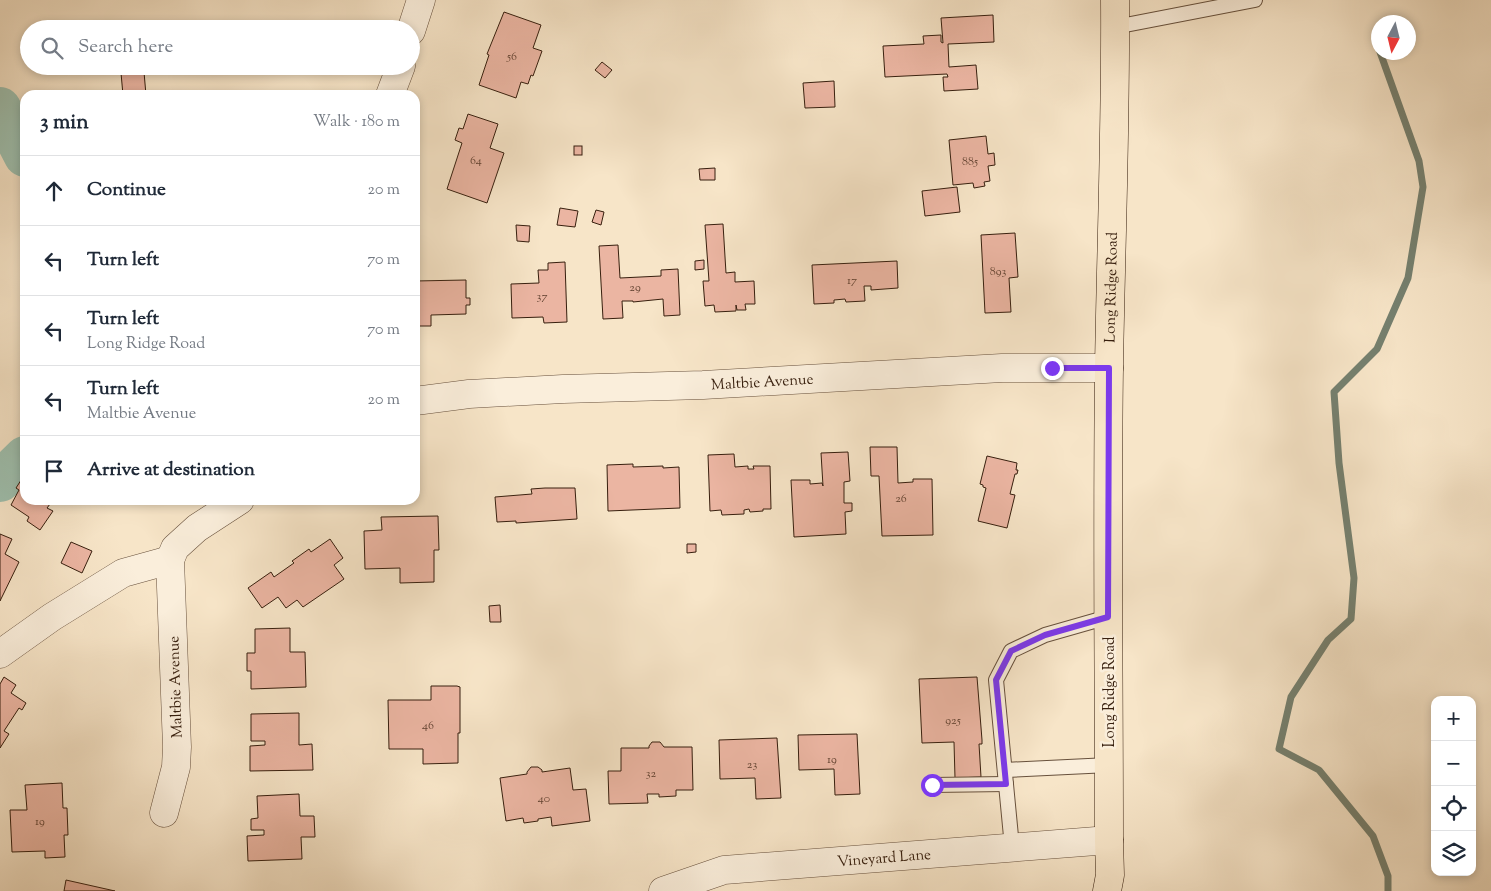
<!DOCTYPE html>
<meta charset="utf-8">
<style>
body{margin:0;font-family:"Sorts Mill Goudy",serif;background:#f2f2f3;color:#1f2937}
.controls{position:absolute;right:15px;bottom:15px;display:grid;overflow:hidden;border-radius:10px;box-shadow:0 2px 8px #0003}
.controls button{width:45px;height:45px;display:grid;place-items:center;padding:0;border:0;border-bottom:1px solid #e0e1e3;background:#fff;color:#1f2937;font:25px sans-serif}
.compass{position:absolute;left:1371px;top:15px;width:45px;height:45px;border-radius:50%;background:#fff;box-shadow:0 2px 8px #0003;rotate:187deg}
.stop{position:absolute;width:15px;height:15px;margin:-11px;border:4px solid #7c3aed;border-radius:50%;background:#fff}
.stop.end{background:#7c3aed;border-color:#fff;box-shadow:0 1px 5px #0008}
.list{margin:0;padding:0;list-style:none}
h2{display:flex;justify-content:space-between;align-items:center;height:65px;margin:0;padding:0 20px;font-size:21px}
h2 small{font-size:16px;font-weight:400;color:#747a83}
.list li{display:grid;grid-template-columns:32px 1fr auto;gap:15px;align-items:center;box-sizing:border-box;height:70px;padding:0 20px;border-top:1px solid #e0e1e3}
.list b{display:block;font-size:19px;white-space:nowrap}
.list p{margin:0;font-size:16px;white-space:nowrap;color:#747a83}
.list em{font-size:16px;font-style:normal;color:#747a83}
.icon{flex:none;width:28px;height:28px;fill:none;stroke:currentColor;stroke-width:2;stroke-linecap:round;stroke-linejoin:round}
.map{position:relative;flex:none;width:1491px;height:891px;overflow:hidden}
.search{position:absolute;background:#fff;box-shadow:0 2px 8px #0003;left:20px;top:20px;width:400px;height:55px;display:flex;align-items:center;gap:12px;box-sizing:border-box;padding:0 18px;border-radius:28px;color:#747a83;font-size:19px}
.panel{position:absolute;background:#fff;box-shadow:0 2px 8px #0003;left:20px;top:90px;width:400px;height:415px;border-radius:15px}
.map>svg:first-child{display:block}
</style>
<div class="map">
<svg width="1491" height="891" viewBox="0 0 1491 891">
<rect width="100%" height="100%" fill="#f7e5c8"/>
<filter id="stains"><feTurbulence type="fractalNoise" baseFrequency=".004" numOctaves="4"/><feColorMatrix values="0 0 0 0 .2 0 0 0 0 .09 0 0 0 0 .02 0 0 0 .5 -.17"/></filter>
<radialGradient id="worn" r=".72"><stop offset=".6" stop-color="#630" stop-opacity="0"/><stop offset="1" stop-color="#630" stop-opacity=".3"/></radialGradient>
<g fill="none" stroke-linecap="round" stroke-linejoin="round">
<g stroke="#75806f" stroke-width="7">
<path d="M1377,44L1378,47"/>
<path d="M1380,52L1419,161L1423,187L1408,278L1377,349L1334,392L1339,463L1354,578L1351,619L1328,640L1291,697L1279,749L1319,770L1373,836L1388,876V891"/>
</g>
<g stroke="#9ec0af" stroke-width="42">
<path d="M0,108L25,156"/>
<path d="M0,481L25,457"/>
</g>
</g>
<g fill="#ebb5a2" stroke="#371f0e">
<path d="M504,12L541,25L533,48L542,51L533,76L531,75L528,84L521,82L516,98L479,85L489,55L487,54Z"/>
<path d="M993,15L994,42L948,44L949,67L976,65L978,89L944,91L943,77H948L947,74L885,77L883,46L924,44L923,36L941,35V42L943,43L941,18Z"/>
<path d="M602,62L612,70L605,78L595,70Z"/>
<path d="M108,66H157V71L144,72L146,95H123L121,73L108,74Z"/>
<path d="M834,81L835,107L805,108L803,83Z"/>
<path d="M468,114L498,124L490,148L504,153L487,203L447,189L462,143L455,140L459,128L463,129Z"/>
<path d="M986,136L988,154L994,153L995,165L988,166L990,181L984,182L985,186L974,188L973,183L953,185L949,140Z"/>
<rect x="574" y="146" width="8" height="9"/>
<path d="M715,168V180H700L699,169Z"/>
<path d="M957,187L960,212L925,216L922,191Z"/>
<path d="M560,208L578,211L575,227L557,225Z"/>
<path d="M596,210L604,212L601,225L592,222Z"/>
<path d="M723,224L726,273L735,272V282L754,281L755,304H745L746,310H737L736,305V311L715,312L714,305L705,306L703,281H709L705,225Z"/>
<path d="M516,225L530,226L529,242L517,241Z"/>
<path d="M1015,233L1018,277L1009,278L1011,312L985,313L981,235Z"/>
<path d="M618,245L620,278L661,276V270L678,269L680,315L664,316L663,299L633,302V301H622L623,318L603,319L599,246Z"/>
<path d="M704,260V269L695,270V261Z"/>
<path d="M897,261L898,288L871,290V286H864L865,301L846,302L845,299L834,300V303L814,304L812,265Z"/>
<path d="M565,262L567,322L544,323L543,317L512,318L511,284L539,283L538,270H548V263Z"/>
<path d="M466,280V298H470V305H466V314L431,315V326H415V281Z"/>
<path d="M870,447H897L898,483L913,482V479H932L933,535L882,536L879,476H871Z"/>
<path d="M848,452L850,481L844,482V503H852V511L845,512L846,534L794,537L791,480H810V484L822,483L823,486L821,453Z"/>
<path d="M734,454L735,467L748,466V469H754L753,466H770L771,509H763V511L750,512L749,509L744,510V514L722,515L721,510L710,511L708,455Z"/>
<path d="M987,456L1017,463L1016,470H1018L1017,474H1015L1010,494L1015,495L1007,528L978,521L986,488L983,487V485L980,484Z"/>
<path d="M633,464V467L663,466V468L679,467L680,508L608,511L607,465Z"/>
<path d="M25,474V500H53L47,508L53,511L40,530L27,521L29,517L11,505L19,490L16,488Z"/>
<path d="M545,488H575L577,519L516,523V521L497,522L495,497L532,494L531,489Z"/>
<path d="M438,516L439,550H434V582L400,583V568L365,569L364,531L382,530L381,517Z"/>
<path d="M0,534L12,539L5,554L19,562L0,601Z"/>
<path d="M330,539L343,558L334,565L344,579L303,607L297,600L286,608L278,597L262,608L248,588L271,572L274,577L294,563L292,561L309,549L311,552Z"/>
<path d="M71,542L92,551L82,573L61,563Z"/>
<path d="M687,544H696V552L687,553Z"/>
<path d="M500,605L501,622H490L489,606Z"/>
<path d="M290,628V652H305L306,687L251,689V671H247V653H255V629Z"/>
<path d="M4,677L16,685L11,693L26,703L22,710L19,708L4,731L9,734L0,748V684Z"/>
<path d="M977,677L982,740V744H979L981,777L955,778L954,742L922,743L919,679Z"/>
<path d="M431,686H457L460,687V733H458V763L423,764V749H389L388,700H431Z"/>
<path d="M299,713V745L312,744L313,770L250,771V746L265,745V741H251V714Z"/>
<path d="M857,734L860,794L835,795L834,769L799,770L798,735Z"/>
<path d="M777,738L781,798L756,799L755,778L720,779L719,740Z"/>
<path d="M652,742H660L664,747H692L693,790H676V796L659,797V794H647L648,803L609,804L608,771H621V748H649V746Z"/>
<path d="M531,767H538L542,770V772L570,768L573,790L586,789L590,821L552,826L551,817L538,819V821L524,823L523,818L506,821L500,778L527,774V772Z"/>
<path d="M62,783L63,808H67L68,835H64L65,857L45,858V851L12,852L10,810H27L25,785Z"/>
<path d="M299,794L300,816H314L315,837H301L302,859L248,861L247,836L264,835V830H251V819L258,818L257,796Z"/>
<path d="M66,880L115,891H64Z"/>
</g>
<g fill="none" stroke-linecap="round" stroke-linejoin="round">
<g stroke="#67503c" stroke-width="16">
<g id="service">
<path d="M1115,27L1255,0"/>
<path d="M1005,770L1109,765"/>
<path d="M932,785L1006,784"/>
<path d="M1012,847L996,680L1011,651L1045,635L1108,617"/>
</g>
</g>
<g stroke="#67503c" stroke-width="29">
<g id="minor">
<path d="M411,31L421,0"/>
<path d="M390,95L401,66"/>
<path id="s1" d="M415,401L469,394L563,389L703,385L1002,368H1109"/>
<path d="M0,654L52,617L123,573L170,560"/>
<path d="M164,813L176,767L177,747L170,560L175,548L197,528L240,500"/>
<path id="s2" d="M663,891L724,870L1109,840"/>
</g>
</g>
<g stroke="#371f0e" stroke-width="29">
<g id="primary">
<path id="s3" d="M1107,891L1110,875L1109,840C1109,682 1107,524 1109,367C1111,245 1116,122 1115,0"/>
</g>
</g>
<use href="#service" stroke="#faeedb" stroke-width="14"/>
<use href="#minor" stroke="#faeedb" stroke-width="28"/>
<use href="#primary" stroke="#f7e5c8" stroke-width="28"/>
</g>
<g fill="none" stroke-linecap="round" stroke-linejoin="round">
<path stroke="#7c3aed" stroke-width="6" d="M932,785L1006,784L996,680L1011,651L1045,635L1108,617L1109,368H1052"/>
</g>
<g text-anchor="middle" stroke-width="5" stroke-linejoin="round" paint-order="stroke">
<g font-size="12" fill="#644433">
<text x="512" y="60">56</text>
<text x="476" y="164">64</text>
<text x="970" y="165">885</text>
<text x="998" y="275">893</text>
<text x="852" y="284">17</text>
<text x="635" y="291">29</text>
<text x="542" y="300">37</text>
<text x="901" y="502">26</text>
<text x="953" y="724">925</text>
<text x="428" y="729">46</text>
<text x="832" y="763">19</text>
<text x="752" y="768">23</text>
<text x="651" y="777">32</text>
<text x="544" y="802">40</text>
<text x="40" y="825">19</text>
</g>
<g font-size="15" fill="#371f0e" stroke="#faeedb">
<text dy="5" stroke="none"><textPath href="#s3" startOffset="604">Long Ridge Road</textPath></text>
<text dy="5" stroke="none"><textPath href="#s1" startOffset="348">Maltbie Avenue</textPath></text>
<text transform="translate(175 687) rotate(-92)" y="5">Maltbie Avenue</text>
<text transform="translate(1109 692) rotate(-90)" y="5">Long Ridge Road</text>
<text dy="5" stroke="none"><textPath href="#s2" startOffset="225">Vineyard Lane</textPath></text>
</g>
</g>
<rect width="100%" height="100%" filter="url(#stains)"/>
<rect width="100%" height="100%" fill="url(#worn)"/>
</svg>
<div class="controls">
<button>+</button>
<button>−</button>
<button><svg class="icon" aria-label="locate" viewBox="0 0 24 24"><circle cx="12" cy="12" r="6"/><path d="M12 2v4M12 18v4M2 12h4M18 12h4"/></svg></button>
<button><svg class="icon" aria-label="layers" viewBox="0 0 24 24"><path d="M12 4l9 5-9 5-9-5zM3 14l9 5 9-5"/></svg></button>
</div>
<svg class="compass" viewBox="-18 -18 36 36"><path d="M0-13l5 13h-10z" fill="#e53935"/><path d="M0 13l5-13h-10z" fill="#747a83"/></svg>
<div class="stop" style="left:932px;top:785px"></div>
<div class="stop end" style="left:1052px;top:368px"></div>
<div class="search"><svg class="icon" aria-label="search" viewBox="0 0 24 24"><circle cx="10" cy="10" r="6"/><path d="M15 15l6 6"/></svg>Search here</div>
<section class="panel">
<h2>3 min<small>Walk · 180 m</small></h2>
<ul class="list">
<li><svg class="icon" aria-label="ahead" viewBox="0 0 24 24"><path d="M12 20V5M6 11l6-6 6 6"/></svg><div><b>Continue</b></div><em>20 m</em></li>
<li><svg class="icon" aria-label="left" viewBox="0 0 24 24"><path d="M17 20v-9H6M10 6l-5 5 5 5"/></svg><div><b>Turn left</b></div><em>70 m</em></li>
<li><svg class="icon" aria-label="left" viewBox="0 0 24 24"><path d="M17 20v-9H6M10 6l-5 5 5 5"/></svg><div><b>Turn left</b><p>Long Ridge Road</p></div><em>70 m</em></li>
<li><svg class="icon" aria-label="left" viewBox="0 0 24 24"><path d="M17 20v-9H6M10 6l-5 5 5 5"/></svg><div><b>Turn left</b><p>Maltbie Avenue</p></div><em>20 m</em></li>
<li><svg class="icon" aria-label="arrive" viewBox="0 0 24 24"><path d="M6 21V4h12l-3 4 3 4H6"/></svg><div><b>Arrive at destination</b></div></li>
</ul>
</section>
</div>
